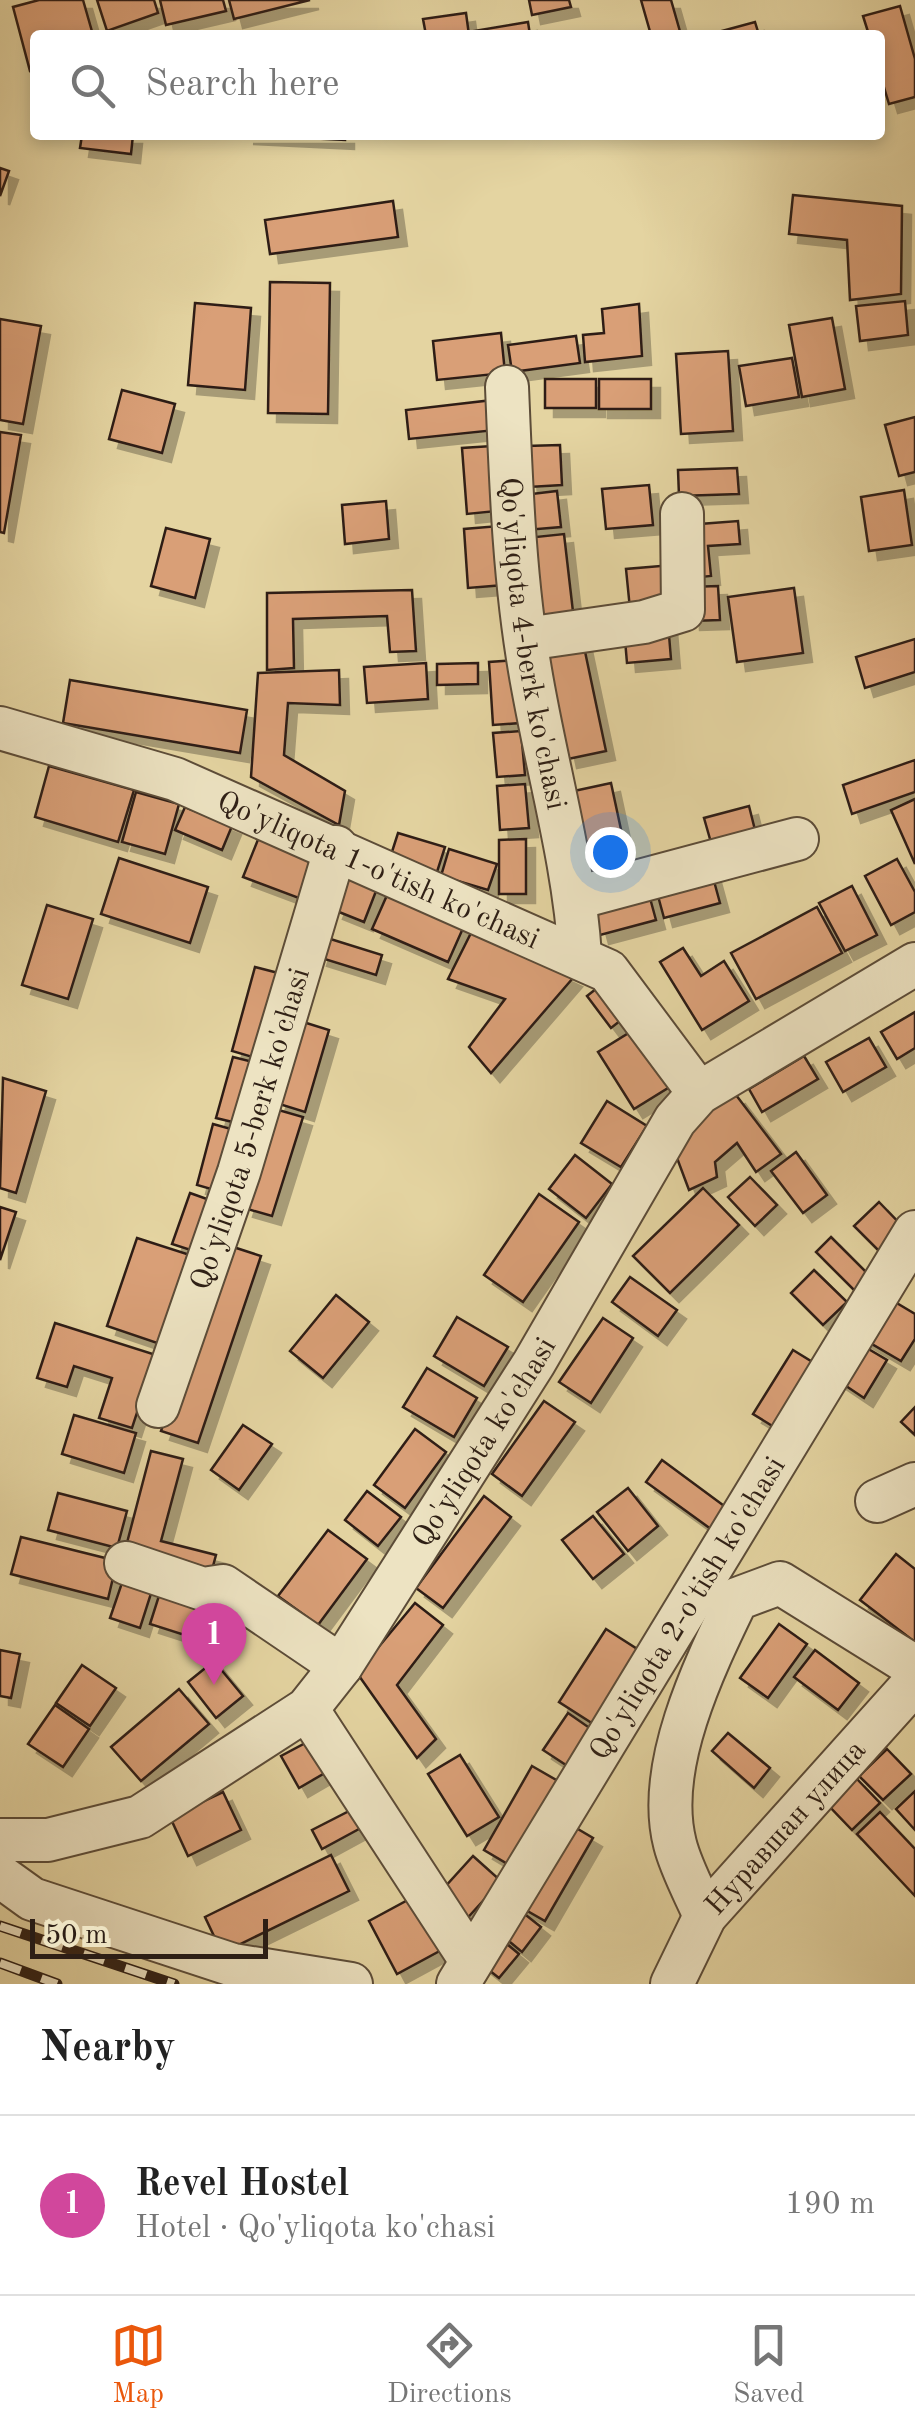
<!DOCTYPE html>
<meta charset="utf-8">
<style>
body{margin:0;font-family:"Old Standard TT",serif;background:#f2f2f2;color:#222}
.scale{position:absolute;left:30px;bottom:25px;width:238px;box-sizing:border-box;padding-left:10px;border:5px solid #2e1f15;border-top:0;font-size:28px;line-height:35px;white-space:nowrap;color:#2e1f15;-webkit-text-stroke:8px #ede3c2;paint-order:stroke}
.you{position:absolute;left:610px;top:852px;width:35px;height:35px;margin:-25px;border:8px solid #fff;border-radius:50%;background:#1a73e8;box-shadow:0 0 0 15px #1a73e833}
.badge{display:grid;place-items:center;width:65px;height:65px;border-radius:50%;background:#ea580c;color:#fff;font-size:32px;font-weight:700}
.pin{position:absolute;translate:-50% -82px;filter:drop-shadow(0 2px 5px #0008)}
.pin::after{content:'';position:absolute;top:52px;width:35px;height:30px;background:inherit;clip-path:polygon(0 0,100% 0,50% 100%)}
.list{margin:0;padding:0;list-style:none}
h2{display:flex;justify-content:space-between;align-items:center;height:130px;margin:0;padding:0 40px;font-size:42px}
h2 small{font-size:32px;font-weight:400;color:#767676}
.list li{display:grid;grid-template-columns:65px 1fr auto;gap:30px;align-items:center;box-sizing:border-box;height:180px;padding:0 40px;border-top:2px solid #e0e0e0}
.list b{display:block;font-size:38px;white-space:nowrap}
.list p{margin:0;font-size:32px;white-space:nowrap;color:#767676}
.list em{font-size:32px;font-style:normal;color:#767676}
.icon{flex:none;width:55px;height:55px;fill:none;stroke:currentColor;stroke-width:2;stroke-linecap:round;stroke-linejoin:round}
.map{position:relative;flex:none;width:915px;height:1984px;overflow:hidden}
.search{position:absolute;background:#fff;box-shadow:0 5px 15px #0003;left:30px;right:30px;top:30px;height:110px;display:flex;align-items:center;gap:25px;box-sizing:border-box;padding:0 35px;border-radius:10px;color:#767676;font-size:38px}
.sheet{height:310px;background:#fff}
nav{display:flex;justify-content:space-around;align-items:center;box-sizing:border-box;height:140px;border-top:2px solid #e0e0e0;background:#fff;font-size:28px;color:#767676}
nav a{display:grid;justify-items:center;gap:5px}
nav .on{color:#ea580c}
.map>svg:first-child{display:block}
</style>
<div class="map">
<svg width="915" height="1984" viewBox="0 0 915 1984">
<defs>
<filter id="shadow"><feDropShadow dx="9" dy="9" stdDeviation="0" flood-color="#0004"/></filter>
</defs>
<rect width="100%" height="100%" fill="#e4d4a1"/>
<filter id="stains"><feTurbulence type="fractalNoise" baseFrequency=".002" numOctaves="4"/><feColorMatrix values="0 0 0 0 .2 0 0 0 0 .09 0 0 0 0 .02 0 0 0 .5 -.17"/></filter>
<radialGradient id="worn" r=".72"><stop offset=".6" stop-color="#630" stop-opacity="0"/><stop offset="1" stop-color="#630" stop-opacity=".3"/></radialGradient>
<g fill="#d99f77" stroke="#2e1f15" stroke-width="2.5" filter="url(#shadow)">
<path d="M39,0H83L93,35H35V70L30,71L13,7Z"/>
<path d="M97,0H154L158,13L107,31Z"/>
<path d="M160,0H223L226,11L166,25Z"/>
<path d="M229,0H310L234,19Z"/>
<path d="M529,0H569L571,7L532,15Z"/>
<path d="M641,0H671L681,35H651Z"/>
<path d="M900,6L915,59V97L889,104L880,74V35H869L863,16Z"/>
<path d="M466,13L469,35H426L423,19Z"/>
<path d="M528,22L530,35H474V31Z"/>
<path d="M755,22L759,35H712L711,34Z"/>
<path d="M82,135H133L131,154L80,148Z"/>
<path d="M244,135H345V140Z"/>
<path d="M0,168L9,171L0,196Z"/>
<path d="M793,195L902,206L901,294L850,300L847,240L789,234Z"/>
<path d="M393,201L398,237L270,254L265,220Z"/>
<path d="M270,282L330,283L328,414L268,413Z"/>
<path d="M905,301L908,335L860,341L856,306Z"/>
<path d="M195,303L251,308L245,390L188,385Z"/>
<path d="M639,304L642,356L585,362L583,335L604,333L602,309Z"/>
<path d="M832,318L845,389L802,397L789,325Z"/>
<path d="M0,319L41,326L23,424L0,420Z"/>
<path d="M501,333L505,373L437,380L433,341Z"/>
<path d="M576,336L580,363L512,372L508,345Z"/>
<path d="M728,351L733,431L681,434L676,354Z"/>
<path d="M792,358L799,397L746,406L739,366Z"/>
<rect x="545" y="379" width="51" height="29"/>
<rect x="599" y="379" width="52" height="30"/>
<path d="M122,390L175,404L162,453L109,439Z"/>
<path d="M493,400L496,430L409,439L406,410Z"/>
<path d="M915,417V472L899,476L885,425Z"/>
<path d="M0,432L21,435L4,533L0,532Z"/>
<path d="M560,445L562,485L529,487L526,446Z"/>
<path d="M492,446L497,511L467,514L462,448Z"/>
<path d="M737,468L739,494L679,496L678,470Z"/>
<path d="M649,485L653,525L606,529L602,489Z"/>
<path d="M904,490L912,545L869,551L861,497Z"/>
<path d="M557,491L561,527L526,530L523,495Z"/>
<path d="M386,501L389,539L345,544L342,505Z"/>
<path d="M738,521L740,544L708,546L711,576L691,578L687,525Z"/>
<path d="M499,526L504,585L468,588L464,529Z"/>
<path d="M166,528L210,539L195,598L151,586Z"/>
<path d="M564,534L575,629L537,633L526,538Z"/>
<path d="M672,565L676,605L630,609L626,569Z"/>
<path d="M718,586L720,620L691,621L689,587Z"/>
<path d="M794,588L803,653L737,662L728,597Z"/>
<path d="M412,590L416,651L390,652L387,616L293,619L294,668L267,670V593Z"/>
<path d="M668,623L671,659L627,663L624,628Z"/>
<path d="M915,639V672L865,688L856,657Z"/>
<path d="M583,642L606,751L568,759L545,649Z"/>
<path d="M516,660L520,723L493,725L489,662Z"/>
<path d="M426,663L428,699L367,703L364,667Z"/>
<path d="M478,663V684L437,685V664Z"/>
<path d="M339,670L340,705L288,703L284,755L345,791L339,825L251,777L258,673Z"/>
<path d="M70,680L247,710L240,753L63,723Z"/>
<path d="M521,731L525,775L497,777L493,733Z"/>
<path d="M915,760V792L852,814L843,785Z"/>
<path d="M49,766L134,790L118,842L35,817Z"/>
<path d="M611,783L631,876L593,884L574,791Z"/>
<path d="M525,784L529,828L500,830L497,786Z"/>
<path d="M136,792L179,804L165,854L122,842Z"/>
<path d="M915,799V864L891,810Z"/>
<path d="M749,806L758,842L714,853L704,818Z"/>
<path d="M185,807L232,826L222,850L175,830Z"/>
<path d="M398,833L445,847L437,872L390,858Z"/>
<path d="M259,837L319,859L304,900L243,877Z"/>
<path d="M526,839V894H499V840Z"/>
<path d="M449,849L497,864L488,890L441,876Z"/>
<path d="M119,858L208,887L190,943L101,914Z"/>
<path d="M897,859L915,892V912L891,925L865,876Z"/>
<path d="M711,870L720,903L664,918L655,885Z"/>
<path d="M348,874L378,886L364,922L334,910Z"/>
<path d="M852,886L877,935L845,951L819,903Z"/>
<path d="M647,887L656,920L600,935L591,902Z"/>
<path d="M388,893L464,926L448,962L372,929Z"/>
<path d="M47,905L93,919L68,999L22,985Z"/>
<path d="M817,907L842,953L756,999L731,953Z"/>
<path d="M472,931L573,978L491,1073L469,1047L505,999L448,979Z"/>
<path d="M324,937L382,955L376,975L318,957Z"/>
<path d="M683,948L701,976L724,961L749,1001L702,1030L660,962Z"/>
<path d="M255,967L286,975L263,1060L232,1051Z"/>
<path d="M606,981L630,1013L611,1028L587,996Z"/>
<path d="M915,1012V1048L897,1059L881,1032Z"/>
<path d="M300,1021L329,1030L305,1112L276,1103Z"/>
<path d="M640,1026L676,1083L634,1109L598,1052Z"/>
<path d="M869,1038L886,1067L843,1092L826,1062Z"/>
<path d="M804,1056L818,1079L762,1112L749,1089Z"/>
<path d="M233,1057L261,1064L245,1125L216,1118Z"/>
<path d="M3,1078L46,1091L16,1193L0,1188Z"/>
<path d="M736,1095L781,1154L756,1172L737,1143L715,1162L717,1177L689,1190L674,1150L702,1114Z"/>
<path d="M607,1101L647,1126L621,1167L581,1143Z"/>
<path d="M275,1109L303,1117L272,1216L244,1208Z"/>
<path d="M213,1124L242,1132L225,1193L197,1185Z"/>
<path d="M796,1152L827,1195L803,1213L771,1171Z"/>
<path d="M575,1155L612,1184L586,1218L549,1189Z"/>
<path d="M750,1177L777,1205L755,1226L728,1197Z"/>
<path d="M703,1188L739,1225L670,1293L633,1256Z"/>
<path d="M190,1193L221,1204L203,1254L172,1244Z"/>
<path d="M539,1194L579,1222L523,1302L484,1275Z"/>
<path d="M879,1202L904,1228L880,1252L854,1226Z"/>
<path d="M0,1207L16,1212L0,1260Z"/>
<path d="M831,1237L870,1276L855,1291L816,1252Z"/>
<path d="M137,1238L190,1255L160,1344L107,1326Z"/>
<path d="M224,1244L261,1256L198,1443L161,1431Z"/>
<path d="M814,1270L847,1302L823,1325L791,1293Z"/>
<path d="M630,1277L677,1310L658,1336L612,1302Z"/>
<path d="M336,1295L369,1322L323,1378L290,1351Z"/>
<path d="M885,1296L915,1314V1339L901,1361L860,1337Z"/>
<path d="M457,1317L508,1347L484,1386L434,1356Z"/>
<path d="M603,1318L633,1338L591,1403L559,1382Z"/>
<path d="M55,1323L156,1355L132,1428L99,1418L112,1378L74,1366L67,1387L37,1378Z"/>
<path d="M860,1344L887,1360L864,1398L837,1380Z"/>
<path d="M793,1350L814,1363L774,1427L753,1414Z"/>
<path d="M427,1368L477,1398L454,1437L403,1407Z"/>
<path d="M544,1401L575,1422L522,1496L492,1474Z"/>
<path d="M915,1407V1435L901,1422Z"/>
<path d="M74,1415L136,1433L124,1473L62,1454Z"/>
<path d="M243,1425L272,1444L239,1490L211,1470Z"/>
<path d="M415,1429L446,1452L405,1508L374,1485Z"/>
<path d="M151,1451L183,1459L161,1541L216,1555L209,1581L123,1558Z"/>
<path d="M662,1460L731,1511L715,1532L646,1482Z"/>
<path d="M628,1488L658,1526L628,1551L597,1512Z"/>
<path d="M367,1491L401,1517L378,1546L345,1520Z"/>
<path d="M58,1493L127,1511L117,1548L48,1530Z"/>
<path d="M484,1496L511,1517L443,1608L416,1588Z"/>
<path d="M593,1516L624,1554L593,1579L562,1540Z"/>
<path d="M328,1530L367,1559L318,1625L278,1596Z"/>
<path d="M21,1537L117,1561L108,1599L11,1574Z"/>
<path d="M896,1554L915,1569V1642L860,1600Z"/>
<path d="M126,1571L155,1581L140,1628L110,1618Z"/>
<path d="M163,1583L210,1598L197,1639L150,1624Z"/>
<path d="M415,1603L443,1625L397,1685L436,1739L417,1758L357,1673Z"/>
<path d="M779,1624L807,1644L768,1698L740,1678Z"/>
<path d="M606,1629L645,1654L598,1727L559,1702Z"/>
<path d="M0,1650L20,1654L11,1698L0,1696Z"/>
<path d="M815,1650L859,1683L838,1710L794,1677Z"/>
<path d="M214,1661L243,1696L216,1718L188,1682Z"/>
<path d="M82,1665L116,1688L90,1726L56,1703Z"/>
<path d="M179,1689L209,1724L141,1781L111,1747Z"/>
<path d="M55,1705L89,1729L63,1767L28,1744Z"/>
<path d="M568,1713L594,1731L569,1767L543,1750Z"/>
<path d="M728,1733L770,1768L754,1788L712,1751Z"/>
<path d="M313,1739L330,1770L299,1788L281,1756Z"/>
<path d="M887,1749L911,1774L883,1800L859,1776Z"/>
<path d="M460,1755L499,1817L467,1836L428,1774Z"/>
<path d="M532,1766L565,1785L516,1869L484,1850Z"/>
<path d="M856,1778L880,1803L852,1830L828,1805Z"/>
<path d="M915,1791V1830L896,1809Z"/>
<path d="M223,1792L241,1830L188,1856L170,1817Z"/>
<path d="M361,1805L370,1823L322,1849L312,1830Z"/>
<path d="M880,1812L915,1849V1896L857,1834Z"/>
<path d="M566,1822L593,1838L545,1921L517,1905Z"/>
<path d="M331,1855L349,1891L222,1953L205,1917Z"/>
<path d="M473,1856L501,1881L462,1924L434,1899Z"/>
<path d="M419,1894L447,1947L397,1974L369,1921Z"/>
<path d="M517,1908L541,1927L522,1952L498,1932Z"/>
<path d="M495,1934L519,1954L499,1978L475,1959Z"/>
</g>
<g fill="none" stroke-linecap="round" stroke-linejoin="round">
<g stroke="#5c4c38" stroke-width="46">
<g id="minor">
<path id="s1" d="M507,387C511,482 514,577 530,670C546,766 574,859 580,956"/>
<path d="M526,639L644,622L683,610L682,514"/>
<path id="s2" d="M0,728L175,779L608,971L699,1093"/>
<path d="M576,898L797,839"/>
<path id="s3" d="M158,1406L239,1172L336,847"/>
<path d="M877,1501L915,1484"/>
<path d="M126,1563L203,1589L223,1586L341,1666"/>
<path d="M307,1709L470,1959"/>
<path id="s4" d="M0,1840H48L140,1817L307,1709L341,1666L534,1363L675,1120L699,1093L915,964"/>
<path d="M0,1876L32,1899L233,1965L351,1984"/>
<path d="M705,1916C695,1893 681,1868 675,1844C655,1767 704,1667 737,1599L780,1583L915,1667"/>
<path id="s5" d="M458,1984L915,1232"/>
<path id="s6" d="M672,1984L705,1916L915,1682"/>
</g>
</g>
<use href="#minor" stroke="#ede3c2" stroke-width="42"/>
<g stroke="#2e1f15" stroke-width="11">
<g id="rail">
<path d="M0,1926L174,1984"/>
<path d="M0,1963L57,1984"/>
</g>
</g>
<use href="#rail" stroke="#ede3c2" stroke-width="8" stroke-dasharray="22" stroke-linecap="butt"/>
</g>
<g text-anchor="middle" stroke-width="8" stroke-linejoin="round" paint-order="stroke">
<g font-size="30" fill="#2e1f15" stroke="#ede3c2">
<text dy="10" stroke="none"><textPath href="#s1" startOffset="258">Qo'yliqota 4-berk ko'chasi</textPath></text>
<text dy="10" stroke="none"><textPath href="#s2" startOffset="405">Qo'yliqota 1-o'tish ko'chasi</textPath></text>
<text dy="10" stroke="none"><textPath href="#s3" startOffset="292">Qo'yliqota 5-berk ko'chasi</textPath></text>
<text dy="10" stroke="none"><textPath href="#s4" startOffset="662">Qo'yliqota ko'chasi</textPath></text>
<text dy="10" stroke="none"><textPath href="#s5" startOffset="440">Qo'yliqota 2-o'tish ko'chasi</textPath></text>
<text dy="10" stroke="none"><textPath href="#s6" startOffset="195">Нуравшан улица</textPath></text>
</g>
</g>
<rect width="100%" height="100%" filter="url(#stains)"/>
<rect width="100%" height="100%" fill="url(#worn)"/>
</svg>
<div class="scale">50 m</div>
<div class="you"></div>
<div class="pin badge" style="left:214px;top:1685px;background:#d1479c">1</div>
<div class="search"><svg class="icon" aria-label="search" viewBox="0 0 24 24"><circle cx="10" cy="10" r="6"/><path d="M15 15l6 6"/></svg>Search here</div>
</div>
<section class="sheet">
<h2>Nearby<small></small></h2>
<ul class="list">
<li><span class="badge" style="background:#d1479c">1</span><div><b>Revel Hostel</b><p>Hotel · Qo'yliqota ko'chasi</p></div><em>190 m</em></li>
</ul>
</section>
<nav>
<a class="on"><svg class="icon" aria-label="map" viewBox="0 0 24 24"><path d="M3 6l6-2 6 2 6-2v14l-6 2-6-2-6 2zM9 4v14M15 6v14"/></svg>Map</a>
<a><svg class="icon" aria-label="directions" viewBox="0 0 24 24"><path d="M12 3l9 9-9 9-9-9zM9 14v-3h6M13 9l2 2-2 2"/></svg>Directions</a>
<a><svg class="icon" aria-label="saved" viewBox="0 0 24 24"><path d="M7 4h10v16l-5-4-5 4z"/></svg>Saved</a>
</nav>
